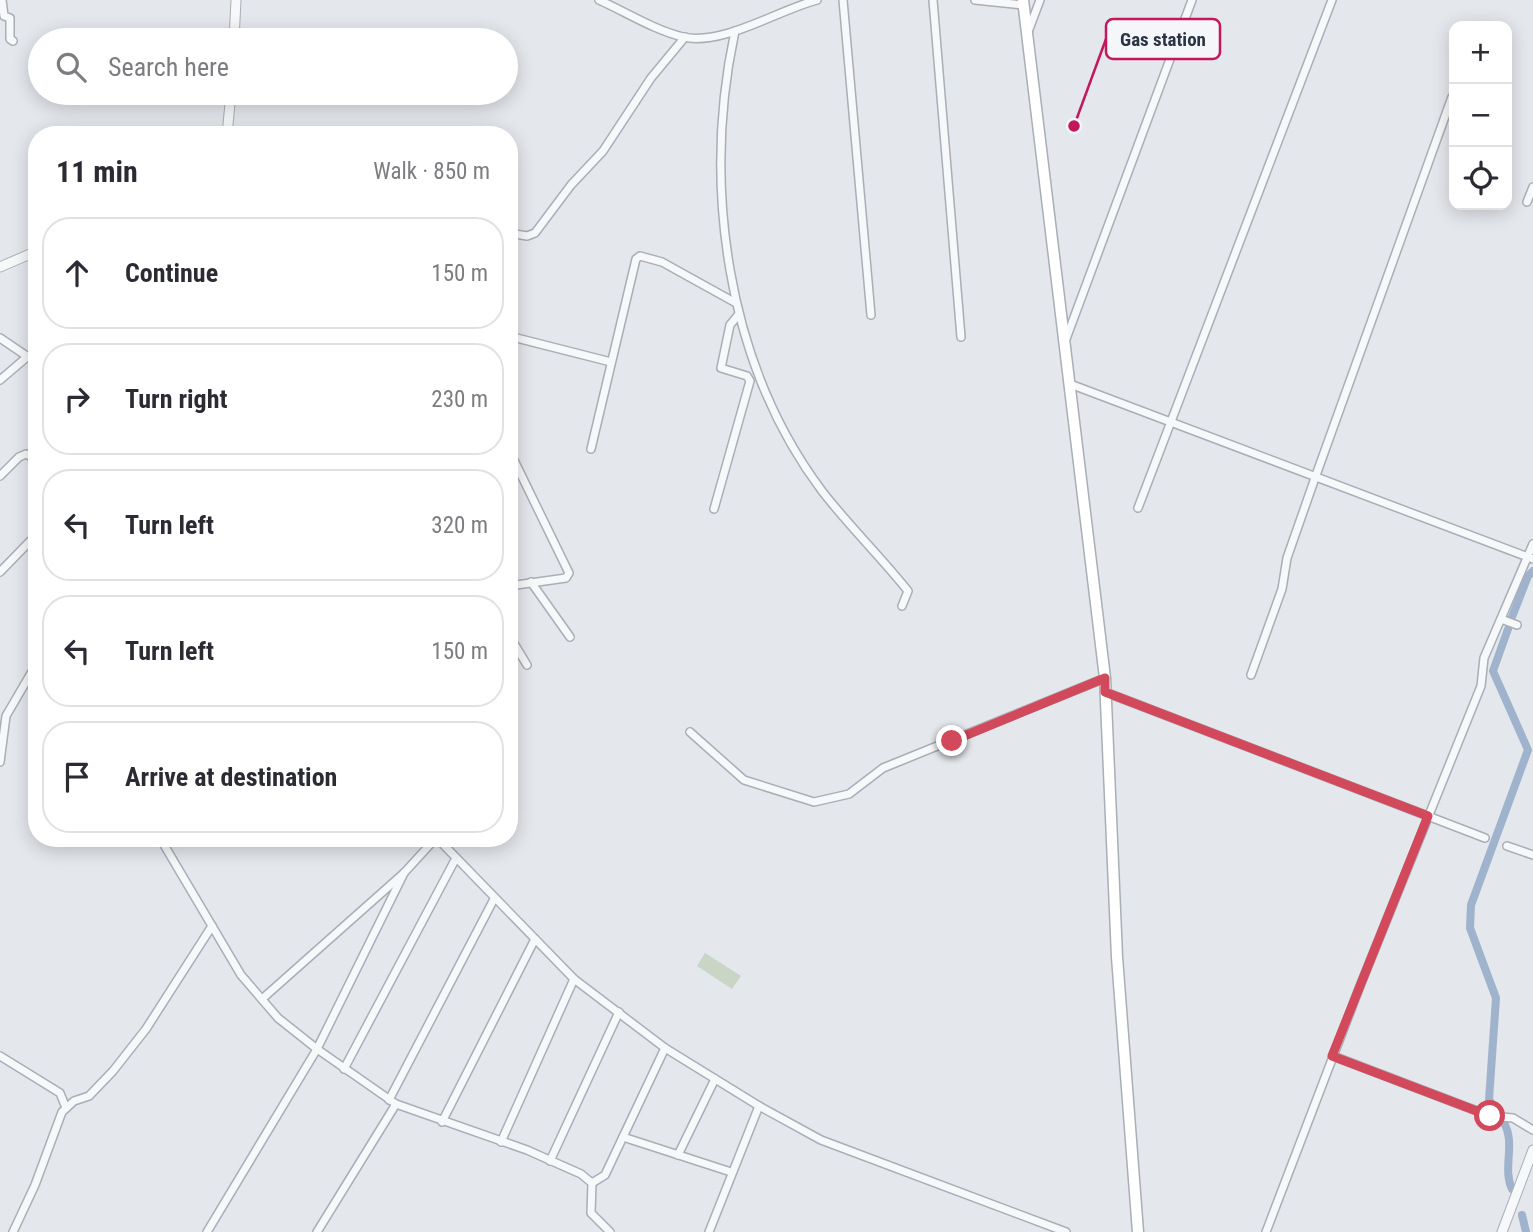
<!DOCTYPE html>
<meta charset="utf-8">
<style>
body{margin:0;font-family:"Roboto Condensed",sans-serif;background:#f7f7f7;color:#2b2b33}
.controls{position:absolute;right:21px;top:21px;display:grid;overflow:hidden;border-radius:14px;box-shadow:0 4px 18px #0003}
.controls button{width:63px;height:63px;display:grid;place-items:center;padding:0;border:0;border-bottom:2px solid #e1e1e2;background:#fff;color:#2b2b33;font:35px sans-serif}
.stop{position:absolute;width:21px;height:21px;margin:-16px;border:5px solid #d1495b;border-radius:50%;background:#fff}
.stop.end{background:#d1495b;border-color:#fff;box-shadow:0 2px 7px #0008}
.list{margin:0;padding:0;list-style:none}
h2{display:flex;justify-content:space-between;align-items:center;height:91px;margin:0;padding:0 28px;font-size:30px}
h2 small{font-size:23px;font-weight:400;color:#7c7c81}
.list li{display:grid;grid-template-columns:46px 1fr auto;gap:21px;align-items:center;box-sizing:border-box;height:112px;margin:0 14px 14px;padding:0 14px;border:2px solid #e1e1e2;border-radius:28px}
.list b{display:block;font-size:26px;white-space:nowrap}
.list em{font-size:23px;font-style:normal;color:#7c7c81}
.icon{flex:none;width:38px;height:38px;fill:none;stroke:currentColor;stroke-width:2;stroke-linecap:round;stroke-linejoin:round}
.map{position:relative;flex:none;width:1533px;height:1232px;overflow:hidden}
.search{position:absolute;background:#fff;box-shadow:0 4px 18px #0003;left:28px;top:28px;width:490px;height:77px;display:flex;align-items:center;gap:18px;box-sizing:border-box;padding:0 24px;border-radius:38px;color:#7c7c81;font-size:26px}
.panel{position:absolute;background:#fff;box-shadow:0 4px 18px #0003;left:28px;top:126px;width:490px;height:721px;border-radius:28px}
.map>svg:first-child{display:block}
</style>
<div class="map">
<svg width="1533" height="1232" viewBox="0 0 1533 1232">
<rect width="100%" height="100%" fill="#e4e7ec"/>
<path fill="#c9d6c5" d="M705,953L741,976L732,989L697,966Z"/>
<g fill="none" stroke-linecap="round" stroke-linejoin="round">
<g stroke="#9fb4cc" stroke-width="8">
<path d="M1512,617L1528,576L1533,571"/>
<path d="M1499,1113L1489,1100L1496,998L1470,928L1471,905L1528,750L1493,671L1508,629"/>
<path d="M1504,1123C1516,1144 1502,1168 1512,1189"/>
<path d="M1522,1215L1526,1232"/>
</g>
<g stroke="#a9aeb7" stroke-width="10">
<g id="minor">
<path d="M2,0L4,16L10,18V39L13,41"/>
<path d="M599,0C626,12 654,30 683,37C723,46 778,10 817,0"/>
<path d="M843,0L871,315"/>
<path d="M933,0L961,337"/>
<path d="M975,0L1023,5"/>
<path d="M735,31C702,184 726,363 822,491C849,526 881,557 908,591L902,606"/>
<path d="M1028,32L1040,0"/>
<path d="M1527,202L1533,187"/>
<path d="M509,233L527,236L535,233L571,185L603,151L651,78L685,37"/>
<path d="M509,336L611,362"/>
<path d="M0,338L37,363"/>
<path d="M1066,339L1192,0"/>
<path d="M0,380L27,357"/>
<path d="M1070,384L1533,559"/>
<path d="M591,449L636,259L640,256L662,262L736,303"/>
<path d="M509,450L569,573L566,578L509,586"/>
<path d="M0,476L19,457L26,454L37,460"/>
<path d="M1138,508L1332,0"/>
<path d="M714,509L750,381L747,376L721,368L730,325L739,314"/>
<path d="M0,572L37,534"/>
<path d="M531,582L570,637"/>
<path d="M1501,619L1517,625"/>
<path d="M509,635L527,665"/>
<path d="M1251,675L1282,589L1287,558L1315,478L1452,97"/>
<path d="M1105,692L1485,838"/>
<path d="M690,732L744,780L814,802L849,794L883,768L1105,678"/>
<path d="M0,762L6,716L37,663"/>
<path d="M160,838L241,975L278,1018L317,1049L396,1104L527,1150L581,1174L592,1183L591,1213L610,1232"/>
<path d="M437,838L574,979L665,1048L759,1106L821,1140L1066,1232"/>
<path d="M1507,846L1533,855"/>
<path d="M262,999L404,873L436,838"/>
<path d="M0,1056L60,1093L66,1108"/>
<path d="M1333,1056L1490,1116L1513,1118L1533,1130"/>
<path d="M344,1069L456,858"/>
<path d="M389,1100L494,899"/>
<path d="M442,1122L535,939"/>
<path d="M623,1137L731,1172"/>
<path d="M501,1142L574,979"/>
<path d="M678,1155L715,1079"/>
<path d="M550,1161L619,1012"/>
<path d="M592,1183L605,1175L665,1048"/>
<path d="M13,1232L35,1185L62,1112L74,1101L89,1096L113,1071L146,1029L212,926"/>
<path d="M207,1232L317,1049L404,873"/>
<path d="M317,1232L396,1104"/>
<path d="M709,1232L759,1106"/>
<path d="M1266,1232L1360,986L1481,686L1484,658L1533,544"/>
</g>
</g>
<g stroke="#a9aeb7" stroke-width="11">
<g id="tertiary">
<path d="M234,40L236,0"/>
<path d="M227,135L231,93"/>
<path d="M0,267L37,251"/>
<path d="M1502,1232L1533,1150"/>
</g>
</g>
<g stroke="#a9aeb7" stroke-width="13">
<path id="secondary" d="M1023,0L1105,678L1117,957L1138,1232"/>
</g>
<use href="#minor" stroke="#f7f8fa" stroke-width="7"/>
<use href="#tertiary" stroke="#f7f8fa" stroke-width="9"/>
<use href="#secondary" stroke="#fff" stroke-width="10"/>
</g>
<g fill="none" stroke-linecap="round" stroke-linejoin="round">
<path stroke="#d1495b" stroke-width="9" d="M952,741L1105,678V692L1428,816L1332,1056L1490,1116"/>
</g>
<path fill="none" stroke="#c2185b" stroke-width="2.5" d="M1074 126L1106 39"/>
<circle fill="#c2185b" stroke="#f4f6f9" stroke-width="2.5" cx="1074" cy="126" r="7"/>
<rect fill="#f4f6f9" stroke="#c2185b" stroke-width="2.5" x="1106" y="19" width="114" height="40" rx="7"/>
<g font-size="19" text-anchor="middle" font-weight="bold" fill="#2b3445">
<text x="1163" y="46">Gas station</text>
</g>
</svg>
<div class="controls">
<button>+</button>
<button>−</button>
<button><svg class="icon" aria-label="locate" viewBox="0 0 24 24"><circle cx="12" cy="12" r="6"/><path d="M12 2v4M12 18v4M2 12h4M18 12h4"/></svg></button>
</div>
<div class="stop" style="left:1490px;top:1116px"></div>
<div class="stop end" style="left:952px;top:741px"></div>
<div class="search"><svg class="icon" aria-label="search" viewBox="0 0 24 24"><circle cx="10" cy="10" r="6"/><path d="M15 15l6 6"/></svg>Search here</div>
<section class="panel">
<h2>11 min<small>Walk · 850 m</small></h2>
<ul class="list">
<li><svg class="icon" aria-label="ahead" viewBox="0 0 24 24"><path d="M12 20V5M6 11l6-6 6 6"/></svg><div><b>Continue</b></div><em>150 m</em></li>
<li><svg class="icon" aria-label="right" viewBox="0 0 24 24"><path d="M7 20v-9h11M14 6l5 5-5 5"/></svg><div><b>Turn right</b></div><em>230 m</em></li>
<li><svg class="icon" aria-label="left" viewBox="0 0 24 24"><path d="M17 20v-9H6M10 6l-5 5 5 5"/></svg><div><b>Turn left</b></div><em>320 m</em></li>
<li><svg class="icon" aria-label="left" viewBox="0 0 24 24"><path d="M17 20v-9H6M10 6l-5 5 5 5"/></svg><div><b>Turn left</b></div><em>150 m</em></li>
<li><svg class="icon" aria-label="arrive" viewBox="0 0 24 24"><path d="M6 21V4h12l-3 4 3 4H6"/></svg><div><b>Arrive at destination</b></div></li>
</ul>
</section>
</div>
